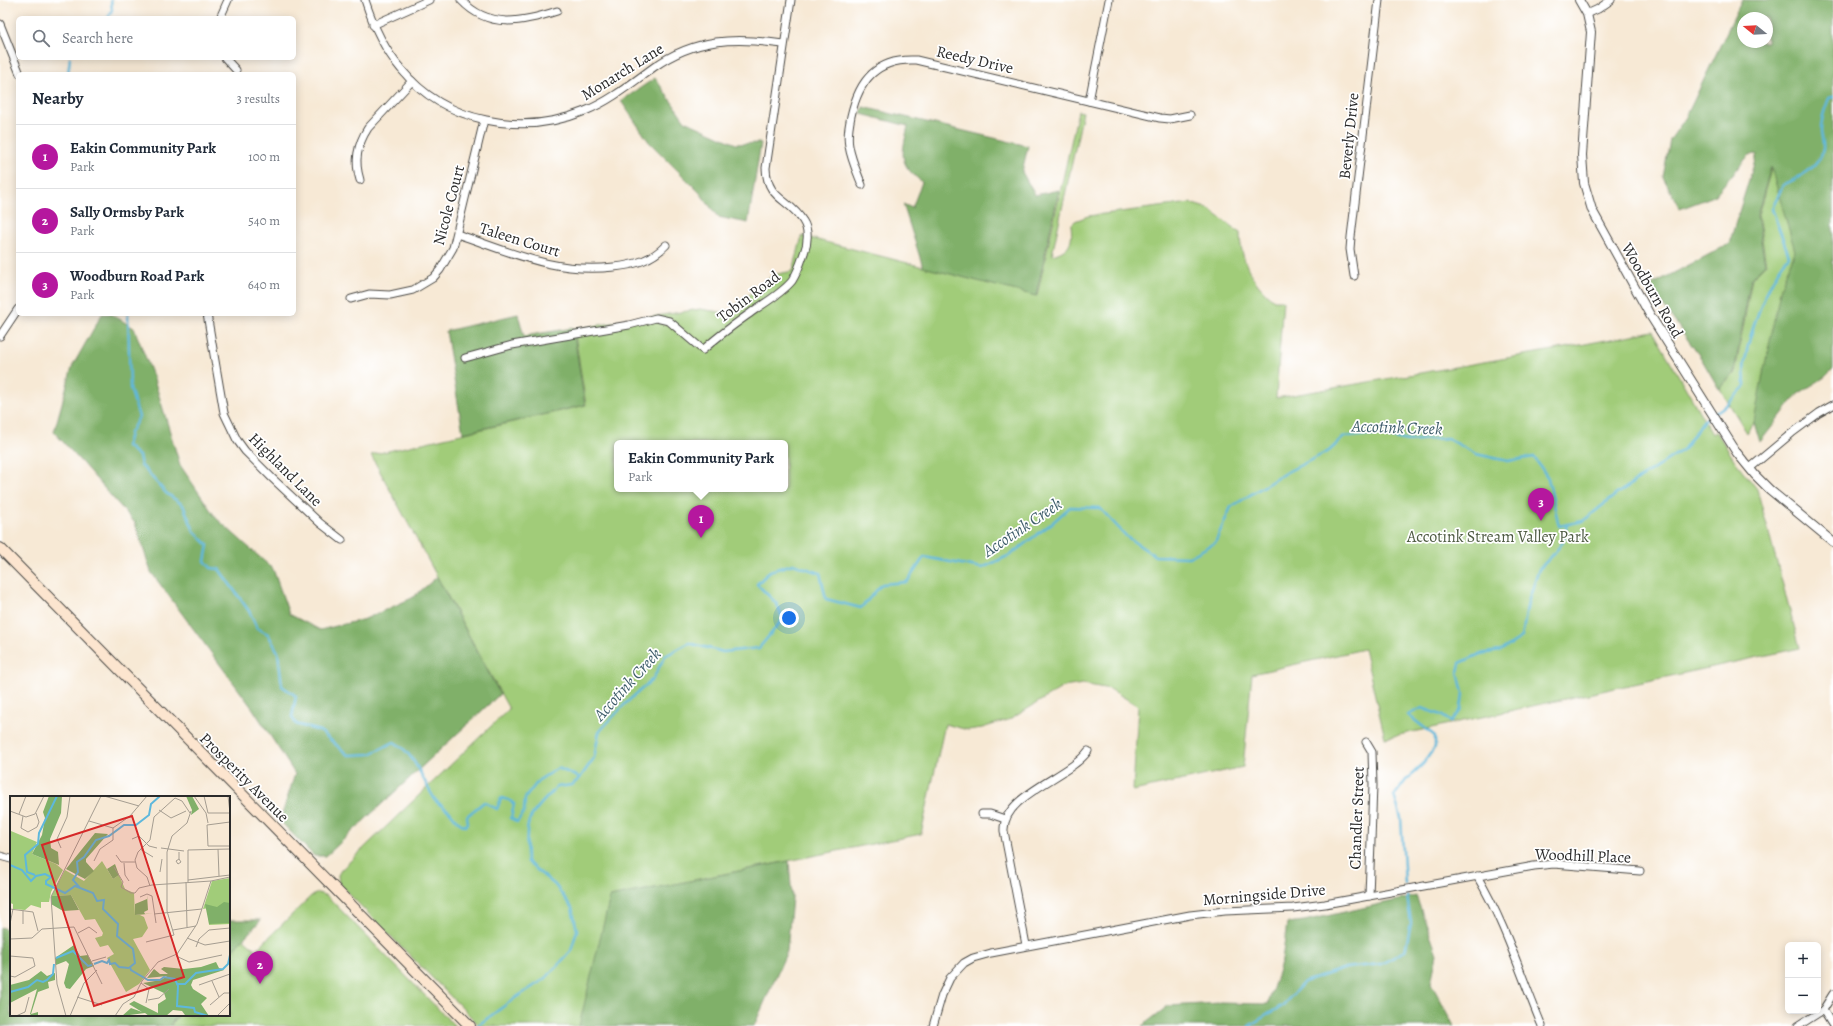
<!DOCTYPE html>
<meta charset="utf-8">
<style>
body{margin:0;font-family:Alegreya,serif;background:#f6f6f7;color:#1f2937}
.controls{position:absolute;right:12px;bottom:12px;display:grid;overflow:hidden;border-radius:6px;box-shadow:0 2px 10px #0003}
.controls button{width:36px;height:36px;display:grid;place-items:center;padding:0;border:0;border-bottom:1px solid #e0e1e3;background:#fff;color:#1f2937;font:20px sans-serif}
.compass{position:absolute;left:1737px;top:12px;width:36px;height:36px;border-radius:50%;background:#fff;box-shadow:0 2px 10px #0003;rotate:288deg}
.you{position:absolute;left:789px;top:618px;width:14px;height:14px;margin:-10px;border:3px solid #fff;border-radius:50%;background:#1a73e8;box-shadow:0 0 0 6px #1a73e833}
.badge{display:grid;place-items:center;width:26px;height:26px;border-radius:50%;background:#b5179e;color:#fff;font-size:13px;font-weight:700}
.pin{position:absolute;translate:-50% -33px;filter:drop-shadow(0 1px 2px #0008)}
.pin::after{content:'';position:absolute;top:21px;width:14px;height:12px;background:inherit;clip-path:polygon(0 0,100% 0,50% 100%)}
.popup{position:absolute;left:614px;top:440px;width:174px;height:52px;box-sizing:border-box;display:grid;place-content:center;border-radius:6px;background:#fff;filter:drop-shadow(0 1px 3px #0005);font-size:13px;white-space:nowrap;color:#747a83}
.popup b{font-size:15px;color:#1f2937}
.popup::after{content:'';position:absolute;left:50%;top:100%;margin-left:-8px;border:8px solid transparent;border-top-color:#fff}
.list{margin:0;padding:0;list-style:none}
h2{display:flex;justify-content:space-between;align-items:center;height:52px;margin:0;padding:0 16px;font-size:17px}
h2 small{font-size:13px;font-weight:400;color:#747a83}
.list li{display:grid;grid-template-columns:26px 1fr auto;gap:12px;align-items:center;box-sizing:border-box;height:64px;padding:0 16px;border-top:1px solid #e0e1e3}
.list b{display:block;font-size:15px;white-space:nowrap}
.list p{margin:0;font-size:13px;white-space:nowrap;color:#747a83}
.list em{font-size:13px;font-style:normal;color:#747a83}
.icon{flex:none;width:22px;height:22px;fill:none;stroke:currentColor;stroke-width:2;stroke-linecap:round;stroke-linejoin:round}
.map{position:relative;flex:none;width:1833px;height:1026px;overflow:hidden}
.search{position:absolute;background:#fff;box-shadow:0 2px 10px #0003;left:16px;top:16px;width:280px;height:44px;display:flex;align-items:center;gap:10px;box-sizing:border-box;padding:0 14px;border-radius:6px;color:#747a83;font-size:15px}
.panel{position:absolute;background:#fff;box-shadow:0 2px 10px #0003;left:16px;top:72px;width:280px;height:244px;border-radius:6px}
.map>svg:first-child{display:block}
</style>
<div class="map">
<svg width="1833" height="1026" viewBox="0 0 1833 1026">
<rect width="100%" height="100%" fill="#fff"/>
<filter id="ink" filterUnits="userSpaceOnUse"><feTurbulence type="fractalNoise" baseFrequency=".025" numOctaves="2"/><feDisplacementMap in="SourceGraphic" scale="8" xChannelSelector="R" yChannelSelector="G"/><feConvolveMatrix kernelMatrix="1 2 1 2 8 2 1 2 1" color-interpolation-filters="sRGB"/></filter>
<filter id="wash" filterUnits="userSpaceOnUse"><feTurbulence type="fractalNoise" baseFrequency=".012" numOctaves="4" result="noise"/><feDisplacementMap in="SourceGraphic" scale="16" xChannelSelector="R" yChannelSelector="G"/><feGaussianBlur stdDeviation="0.9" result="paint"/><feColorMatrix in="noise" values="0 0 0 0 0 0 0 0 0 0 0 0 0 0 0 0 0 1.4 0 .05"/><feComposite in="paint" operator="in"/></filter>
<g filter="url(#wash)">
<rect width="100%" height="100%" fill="#f7e9d5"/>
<g fill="#a1cc79" stroke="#667c52" fill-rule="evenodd">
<path d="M1078,111L1083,112L1052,255C1070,250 1073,242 1071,225L1075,221L1088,216L1190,203L1209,209L1240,233C1240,259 1253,285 1274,300H1283L1276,398L1559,349L1653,331L1712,434L1716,431L1735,461L1757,489L1800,648L1385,738L1364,649L1252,674L1243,767L1133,791L1138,706L1110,689L1083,684L1063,687L1011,719L982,728L968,730L945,724L921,834L611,897L580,1026H480L339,884L338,875L341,870L509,709L371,455L586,405L574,329L700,309L733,314L734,307L773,275L793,271L802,236L1037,296ZM617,443H785V489H617Z"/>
<path d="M1772,166L1817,323L1747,433L1720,389L1735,373L1752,278L1766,264L1758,215Z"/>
<path d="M318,893L327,896L455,1026H170L179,1015H229V956L243,938L256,950L311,896Z"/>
</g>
<g fill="#80b069" stroke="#566e4a" fill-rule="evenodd">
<path d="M1742,0H1833V369L1825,377L1798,394L1760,442L1754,422L1760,389L1781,286L1795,251L1771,167L1757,215L1765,264L1751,278L1734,373L1719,389L1701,358L1649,286L1729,244L1757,154L1749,155L1714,196L1680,209L1663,177L1670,140L1686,117ZM1743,18H1767V42H1743Z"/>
<path d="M655,78L685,121L736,144L761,143L748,223L718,217L700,193L649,142L621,101Z"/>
<path d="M863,107L1028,146L1022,172L1035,195L1059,190L1036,296L923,267L903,204L912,208L922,182C897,163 902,154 908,126L861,114Z"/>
<path d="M102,314H111L134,328L153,376L180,465L216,518L273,569L289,614L320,630L365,619L412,598L437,577L500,694L326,856H314L280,821L295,774L253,709L151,572L135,523L83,464L54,432L72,367Z"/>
<path d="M518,314L524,336L573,328L585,405L463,433L446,331Z"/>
<path d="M789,861L792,898L787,951L754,1026H579L610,897Z"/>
<path d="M1416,896L1437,954L1431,983L1454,1026H1142L1168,1006L1220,1003L1268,1004L1282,960L1287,923L1304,921Z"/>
<path d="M229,920H261L229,954Z"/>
<path d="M0,927L11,930V1015H178L169,1026H0Z"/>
</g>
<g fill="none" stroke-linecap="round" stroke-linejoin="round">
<g stroke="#5eb8dc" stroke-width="2.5">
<path d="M108,18L112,10L111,0"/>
<path d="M68,74L70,58"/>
<path d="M128,314L130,388L139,417L130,433L127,446L139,456L141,465L166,493L183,505L194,531L208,545L205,561L211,568L219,569L249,611L257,628L268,634L278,652L282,686L296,696L292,717L296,724L320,731L348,755L370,754L394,742C416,754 422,781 436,801C440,805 446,808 450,812C455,818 458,824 466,826L468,823L467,816L484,802L497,809L501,798L509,800L514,804L511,818L517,822L524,812L525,798L539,780L558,768L580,778"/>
<path d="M1405,884L1401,818L1394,796L1406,780L1423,764L1435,747V736L1408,715L1422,708L1441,715L1451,722L1461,709L1463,693L1458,672L1460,663L1480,654L1500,651L1522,637L1528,602L1539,569L1552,556L1563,542L1567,524"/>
<path d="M477,1026L515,998L545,979L571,951L577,930L572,908L555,885L527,862C527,850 525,833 529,821C533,810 549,796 557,787L572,785L580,778L594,758L599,732L626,703L653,679L665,656L689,643L723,652L759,648L783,619L777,604L757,584L770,571L793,564L820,573L826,599L861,608L882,584L907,582L924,557L982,568L1010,555L1052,523L1070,507L1100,508L1127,537L1155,556L1189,557L1215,543L1231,507L1285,473L1329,451L1344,437L1379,434L1407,441L1447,438L1476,454L1508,461L1534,457L1548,478L1559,526L1583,521L1618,493L1684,449L1703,421L1728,404L1745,386C1745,378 1743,369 1745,361C1749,333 1769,277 1789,256L1772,209L1783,185C1798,178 1820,168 1823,149C1824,143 1821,136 1821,131C1821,118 1825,109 1829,98L1833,97"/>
<path d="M1249,1026L1283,1005L1304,982L1346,968L1381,964L1405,951L1411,923L1407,896"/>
</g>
</g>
</g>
<g filter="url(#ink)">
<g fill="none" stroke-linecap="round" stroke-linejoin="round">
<g stroke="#4a4844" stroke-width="9">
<g id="minor">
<path d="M365,0C373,25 383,48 401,69C445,123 522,137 585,111C610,101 632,83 654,67C695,38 735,37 783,44"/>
<path d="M461,0C489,30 523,22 557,11"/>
<path d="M1587,14L1598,9L1611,0"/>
<path d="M220,18L228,0"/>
<path d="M0,24L20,74"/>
<path d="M373,25L429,0"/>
<path d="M225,58L236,70"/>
<path d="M1089,101L1109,0"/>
<path d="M360,180C354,161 357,145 368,128L412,81"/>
<path d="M862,185C857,172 851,159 849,146C847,136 849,126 851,116C859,80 877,58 916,60L1160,118L1170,119L1190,115"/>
<path d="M457,234C511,252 554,274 614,267C634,265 652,260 666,245"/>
<path d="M1354,276L1350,249L1351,237L1379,0"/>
<path d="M351,299L369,294L390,295L413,290L433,278L440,270L453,248L484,120"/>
<path d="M207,314L224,413L237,440L245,451L272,478L320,523L342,540"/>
<path d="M0,336L18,309"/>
<path d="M465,358L512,345L629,325L656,318L669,321L703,350C720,334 738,322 756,309C768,301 783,292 792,281C798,272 801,262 804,253C808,243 809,230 803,221C789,198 767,200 766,168L791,0"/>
<path d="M1750,468L1792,433L1819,413L1833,405"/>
<path d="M1366,742L1372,752L1373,785L1369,896"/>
<path d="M982,814H990L1005,819"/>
<path d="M0,856L11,859"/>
<path d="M1477,876C1505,923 1521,976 1542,1026"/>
<path d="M1026,945L1004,831C1002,795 1070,777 1088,751"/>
<path d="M1823,1010L1833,1026"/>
<path d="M933,1026L942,995L950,978L964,963L973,958L991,953L1190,915L1225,911L1293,908L1325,904L1534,866L1554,864L1640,871"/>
<path d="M1798,1026L1823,1010L1833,994"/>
</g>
</g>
<g stroke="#4a4844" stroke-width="10">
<path id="tertiary" d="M1579,0L1587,14L1591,32L1582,155L1584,183L1592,210L1650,315L1737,453L1755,475L1770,490L1833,542"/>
</g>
<g stroke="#4a4844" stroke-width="12">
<path id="secondary" d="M0,548L470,1026"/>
</g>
<use href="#minor" stroke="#fff" stroke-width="7"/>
<use href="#tertiary" stroke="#fff" stroke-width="8"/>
<use href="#secondary" stroke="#fce5cf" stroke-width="10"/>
</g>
</g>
<g text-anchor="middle" stroke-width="3.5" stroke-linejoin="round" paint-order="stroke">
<g font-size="16" fill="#2b2b2b" stroke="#fff">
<text transform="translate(975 59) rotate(13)" y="6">Reedy Drive</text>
<text transform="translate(622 71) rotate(-32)" y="6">Monarch Lane</text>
<text transform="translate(1348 136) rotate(-84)" y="6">Beverly Drive</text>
<text transform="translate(448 205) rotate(-75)" y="6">Nicole Court</text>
<text transform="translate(520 239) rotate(17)" y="6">Taleen Court</text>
<text transform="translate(1653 290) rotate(60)" y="6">Woodburn Road</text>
<text transform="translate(748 296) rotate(-37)" y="6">Tobin Road</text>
<text transform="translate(286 469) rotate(45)" y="6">Highland Lane</text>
<text transform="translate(245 777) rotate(45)" y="6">Prosperity Avenue</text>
<text transform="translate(1356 818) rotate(-88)" y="6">Chandler Street</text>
<text transform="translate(1583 855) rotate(2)" y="6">Woodhill Place</text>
<text transform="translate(1264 894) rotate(-5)" y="6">Morningside Drive</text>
</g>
<g font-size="16" fill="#4e5b42" stroke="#fff">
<text x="1498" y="542">Accotink Stream Valley Park</text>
</g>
<g font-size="17" font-style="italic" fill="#3d5c69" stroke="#fff">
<text transform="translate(1397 427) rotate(2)" y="6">Accotink Creek</text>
<text transform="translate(1022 527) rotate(-34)" y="6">Accotink Creek</text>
<text transform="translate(627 684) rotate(-48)" y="6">Accotink Creek</text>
</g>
</g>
<g transform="translate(10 796)">
<rect width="220" height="220" fill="#f7e9d5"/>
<path d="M1,35L27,46L22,58L46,68L53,74L41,96L39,106H31V112L21,109L15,114L3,113V108L0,107ZM92,65L103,83L109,79L115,93L124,97L125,119L143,117L130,119L134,121L138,132L132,141L123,143L140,174L129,188L116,196L97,162L104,158L98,149L90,151L85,142L92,140L93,137L85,123L75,124L61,99L41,100L55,74L74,85ZM220,82V128L199,129L198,112L193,113L202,85Z" fill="#a1cc79"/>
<path d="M39,0H52L51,17L40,43L41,52L48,56L49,69L22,58L32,39L35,22L33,16ZM176,0H182L189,13L181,19L182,14ZM85,37L98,38L76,63V66L84,75L75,83L56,73ZM105,68L109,79L103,83L97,73ZM61,99L69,114L53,115L41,108V100ZM137,99L138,114L134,116L135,118L125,119V108L137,103ZM214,106L220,107V127L199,128L195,108L207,111ZM64,149L70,160L78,159L84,170L76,173L60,193L56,192L54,187L59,168L56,165L46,169L45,162ZM206,166L209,172L214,174L183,184L181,189L183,193L197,202L191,208L199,220L175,219L172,215L163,214L156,220H139L135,217L112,220L121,212L132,216L119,208L124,205L148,217V208L156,203L154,197L133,187L151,184L157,180L137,182L144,173L150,178H158L151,173L154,171L174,173L191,171ZM31,175L37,180L45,177V184L38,186L39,192L28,196L21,218L28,216V220H22L20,218L27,193L0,207V189L19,184Z" fill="#80b069"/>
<path fill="none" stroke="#5eb8dc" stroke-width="2" d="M0,69L12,74L21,85L26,80L35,78L41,81L36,85V88L55,97L65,90L83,97L87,105L94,104L93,113L108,128L107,140L123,153L125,167L120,171L121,174L138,184H150L154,181L165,183L168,190L167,210L184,212L185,216L198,220M25,79L17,76L15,59L28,48L29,37L47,0M70,92L63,84L68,76L67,66L74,61L86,44L99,40L114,29H126L139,19L141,8L150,0M46,162L63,155L78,170L82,169M84,168L92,165L97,167L99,164L100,168L105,167L109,171L119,172M168,188H175L186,177L213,173L218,168L220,159M0,196L18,191L27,184L33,186L37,184L43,178L44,168"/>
<path fill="none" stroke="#a59d91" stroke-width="1" d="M94,0L129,10M184,0L196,17L198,27M194,0L198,17H220M218,0L220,17M149,14L161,22L176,15M0,15L16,21L25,18L34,0M9,18L16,0M13,20L11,32L18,36L27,31L29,26L26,17M79,25L103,32M220,26L197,29L198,50H220M103,32L120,20L137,0M122,43L129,40L139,50L147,52M51,52L47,43L57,21L60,0M151,52L174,55M130,53L143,61M208,53L209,80M106,59L111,66H125M169,63L171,66L168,68L166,65L169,63V56M84,65L90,53L103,44V32M114,67L115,79L119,85M104,71L113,86L111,91L121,97H125L129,92L142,89L201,85M150,76L152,63M178,84L220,79M176,86L177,131M178,86V54L220,53M140,90L137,81L127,72L125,64L128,56L140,44L144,21L165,2L172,5L180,17M130,101L137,98L142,100L146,127M0,113L23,116L28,135M144,118L192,113M0,128L3,113M13,128V114M163,134L186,130M68,137L79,131L87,137M177,142L195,149L220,145M0,143L22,142L32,133L64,131L92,188M136,146L164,139L157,115V56L162,40L177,27L181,15M186,151L189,143L199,134L220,132M0,160L23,162L25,170L5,181L0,180M166,160L179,166L212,159M82,165L96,161M202,185L209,201M131,187L139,193L136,207M189,189L220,178M67,201L92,209M138,204L149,202L159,193M200,209L214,197H220M6,220L15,216L19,201M56,220L47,188L41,101L91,0M60,220L74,187L87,174M105,220L113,208L124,201L132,185L148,166L167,158L187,128L201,85L220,81M207,220L220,207"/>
<path fill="#d62828" fill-opacity="0.15" stroke="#d62828" stroke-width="2" d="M122,20L174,181L84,210L32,49Z"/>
<rect width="220" height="220" fill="none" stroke="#2b2b2b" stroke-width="2"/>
</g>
</svg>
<div class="controls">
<button>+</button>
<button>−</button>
</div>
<svg class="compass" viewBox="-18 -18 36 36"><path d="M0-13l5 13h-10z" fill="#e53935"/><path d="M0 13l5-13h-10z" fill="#747a83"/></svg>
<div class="you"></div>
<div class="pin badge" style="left:701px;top:538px">1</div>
<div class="popup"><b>Eakin Community Park</b>Park</div>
<div class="pin badge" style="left:260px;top:984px">2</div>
<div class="pin badge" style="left:1541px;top:521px">3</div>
<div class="search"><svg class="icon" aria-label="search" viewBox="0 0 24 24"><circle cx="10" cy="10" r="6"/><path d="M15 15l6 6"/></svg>Search here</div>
<section class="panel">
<h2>Nearby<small>3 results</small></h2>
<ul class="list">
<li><span class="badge">1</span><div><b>Eakin Community Park</b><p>Park</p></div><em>100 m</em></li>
<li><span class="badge">2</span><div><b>Sally Ormsby Park</b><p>Park</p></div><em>540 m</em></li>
<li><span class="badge">3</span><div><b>Woodburn Road Park</b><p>Park</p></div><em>640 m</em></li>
</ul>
</section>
</div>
